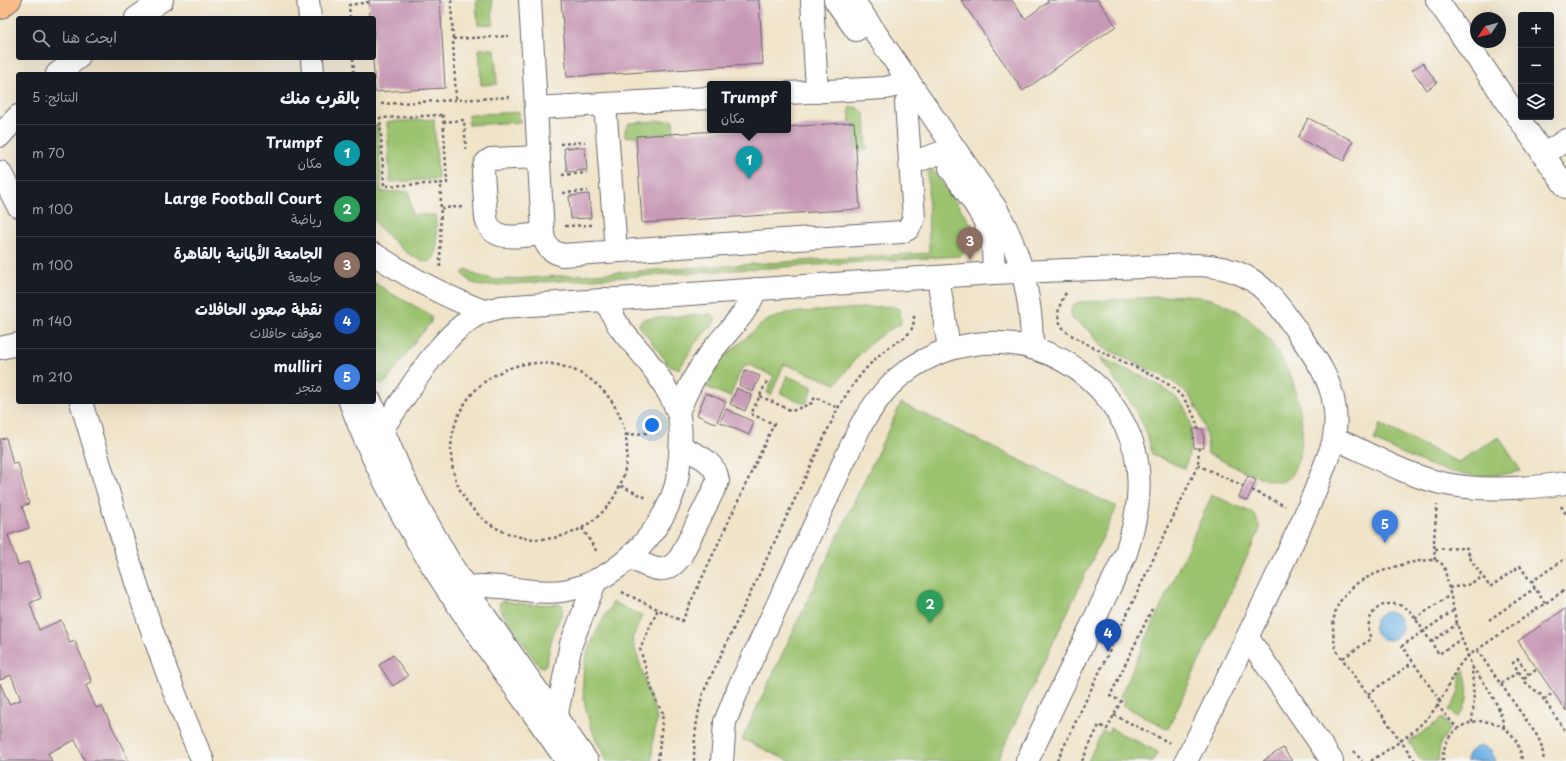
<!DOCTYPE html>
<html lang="ar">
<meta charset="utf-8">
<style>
body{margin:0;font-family:"Playpen Sans","Playpen Sans Arabic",sans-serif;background:#20242c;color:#f1f3f6;direction:rtl}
.controls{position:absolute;right:12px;top:12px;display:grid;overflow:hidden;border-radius:4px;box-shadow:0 4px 16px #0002}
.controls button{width:36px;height:36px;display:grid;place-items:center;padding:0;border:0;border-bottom:1px solid #363941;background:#171b24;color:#f1f3f6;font:20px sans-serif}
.compass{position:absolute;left:1470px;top:12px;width:36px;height:36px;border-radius:50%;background:#171b24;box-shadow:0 4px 16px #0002;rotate:235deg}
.you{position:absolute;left:652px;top:425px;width:14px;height:14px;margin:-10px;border:3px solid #fff;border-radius:50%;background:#1a73e8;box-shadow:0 0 0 6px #1a73e833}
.badge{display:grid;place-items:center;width:26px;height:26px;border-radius:50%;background:#d690ce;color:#fff;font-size:13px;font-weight:700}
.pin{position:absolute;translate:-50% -33px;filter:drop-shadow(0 1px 2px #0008)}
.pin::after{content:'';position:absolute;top:21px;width:14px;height:12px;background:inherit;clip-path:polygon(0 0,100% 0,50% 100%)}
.popup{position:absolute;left:707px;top:81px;width:84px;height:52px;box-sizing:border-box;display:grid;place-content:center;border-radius:4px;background:#171b24;filter:drop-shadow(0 1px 3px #0005);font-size:13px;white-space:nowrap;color:#9ea1a6}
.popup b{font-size:15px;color:#f1f3f6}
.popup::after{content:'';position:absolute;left:50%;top:100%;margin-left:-8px;border:8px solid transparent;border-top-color:#171b24}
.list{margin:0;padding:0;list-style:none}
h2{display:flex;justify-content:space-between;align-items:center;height:52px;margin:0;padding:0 16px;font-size:17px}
h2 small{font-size:13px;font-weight:400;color:#9ea1a6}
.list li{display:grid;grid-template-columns:26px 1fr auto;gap:12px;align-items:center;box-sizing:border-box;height:56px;padding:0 16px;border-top:1px solid #363941}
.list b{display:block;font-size:15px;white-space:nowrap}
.list p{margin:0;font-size:13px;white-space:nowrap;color:#9ea1a6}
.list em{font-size:13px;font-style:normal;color:#9ea1a6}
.icon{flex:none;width:22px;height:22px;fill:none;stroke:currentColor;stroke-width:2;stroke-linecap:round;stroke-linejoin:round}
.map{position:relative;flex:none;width:1566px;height:761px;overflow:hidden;direction:ltr}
.search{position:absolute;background:#171b24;box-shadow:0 4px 16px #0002;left:16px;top:16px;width:360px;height:44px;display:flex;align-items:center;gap:10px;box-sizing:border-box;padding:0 14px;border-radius:4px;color:#9ea1a6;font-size:15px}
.panel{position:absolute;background:#171b24;box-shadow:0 4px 16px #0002;left:16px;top:72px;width:360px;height:332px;border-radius:4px;direction:rtl}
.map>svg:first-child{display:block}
</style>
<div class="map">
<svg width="1566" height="761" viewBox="0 0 1566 761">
<rect width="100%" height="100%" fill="#f6f6f2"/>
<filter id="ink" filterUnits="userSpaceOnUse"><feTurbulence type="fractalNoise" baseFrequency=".025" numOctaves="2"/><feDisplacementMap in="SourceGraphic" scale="8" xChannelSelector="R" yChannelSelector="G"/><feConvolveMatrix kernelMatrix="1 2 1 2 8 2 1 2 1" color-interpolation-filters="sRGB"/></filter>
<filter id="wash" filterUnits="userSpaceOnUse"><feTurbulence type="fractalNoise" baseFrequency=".012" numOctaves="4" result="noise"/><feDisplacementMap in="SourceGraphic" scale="16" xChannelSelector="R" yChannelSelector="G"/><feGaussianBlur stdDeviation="0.9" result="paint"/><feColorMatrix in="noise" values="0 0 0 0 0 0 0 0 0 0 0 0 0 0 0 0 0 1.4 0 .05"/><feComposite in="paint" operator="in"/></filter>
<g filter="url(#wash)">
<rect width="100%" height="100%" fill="#f0e3c7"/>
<g fill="#9bc26e" stroke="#5e7254">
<path d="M476,0H492L493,24L478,25Z"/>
<path d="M479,49H495L497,84L481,85Z"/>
<path d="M856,107L863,112L865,116L867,149H856L854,123L850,122L849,108Z"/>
<path d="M519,112L520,122L469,125L468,115Z"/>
<path d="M434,119L438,179L390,182L387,122Z"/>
<path d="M673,120L674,134L625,137V130L629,123Z"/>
<path d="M374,125H378L381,192L409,191L412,215H435C436,225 439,245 435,255C426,279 382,230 374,221Z"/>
<path d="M930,169H932L975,229C977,243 971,251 959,256L481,286L470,282L462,273L467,269L476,275L496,280L929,253L928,171Z"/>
<path d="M374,282L392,294L428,313L431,316V322L410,348L387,381L383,384L376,382L374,378Z"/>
<path d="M1186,295C1208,297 1228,303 1245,316C1280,344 1302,388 1302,432C1302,443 1301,455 1296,465C1293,472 1290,480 1281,482C1266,484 1224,461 1208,454C1206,418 1196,394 1163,376L1102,347L1090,331L1071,318V308L1073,305L1079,302Z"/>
<path d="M891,306L900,309L901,324C872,336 854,360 836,384L784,364L771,395L767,393L774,376L749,365L742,368L730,397L706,387L717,363L762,324L770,319L787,313Z"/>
<path d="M711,314L715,319L714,323L695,343L680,368C675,369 673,368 669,365L640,327L639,324L643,319Z"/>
<path d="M1099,357C1112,363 1125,369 1139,375C1163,387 1189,399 1191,429C1193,442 1188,456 1185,469L1152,454L1147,433L1134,407Z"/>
<path d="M787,376L813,387L806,404L780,393Z"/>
<path d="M901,403L1117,507L997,761H789L742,739Z"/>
<path d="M1380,424L1458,462L1499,437L1521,471C1508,474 1495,476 1481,476C1443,475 1408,455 1374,441Z"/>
<path d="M1212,495L1255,514L1260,529L1168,729L1122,705L1125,699L1120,696Z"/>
<path d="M504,601L530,605L560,604L562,605L563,610L552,637L546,665L543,667L538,665L500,609L499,603Z"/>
<path d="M613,602L642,616L632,639L657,719L653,740L652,761H607C586,723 574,685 591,643C597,629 606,615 613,602Z"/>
<path d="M1464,670C1469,688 1470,704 1457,718L1449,710C1458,698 1461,688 1460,673Z"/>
<path d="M1443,718L1450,728L1440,744L1438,761H1422L1409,742Z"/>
<path d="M1110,728L1158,752L1153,761H1088L1103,730L1108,733Z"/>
</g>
<g fill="#6eb2e4" stroke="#486a90">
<circle cx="1388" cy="626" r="14"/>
<path d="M1483,746L1491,750L1496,761H1466C1467,751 1473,747 1483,746Z"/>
</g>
<g id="blocks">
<g fill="#c799b5">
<path d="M369,0H440L445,88L375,92L373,58L374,18H370Z"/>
<path d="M561,0H759L763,64L567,77Z"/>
<path d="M961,0H1012L1025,19L1048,2L1047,0H1098L1116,26L1023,91Z"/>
<path d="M1423,63L1437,83L1427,90L1412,70Z"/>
<path d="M1308,118L1353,141L1344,161L1298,138Z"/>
<path d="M854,122L860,209L642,223L636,136L734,130H788V127Z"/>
<path d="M585,147L587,170L567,172L564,148Z"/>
<path d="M589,194L591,218L571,219L569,196Z"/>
<path d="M745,370L760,376L753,392L739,385Z"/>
<path d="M737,388L752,395L745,411L730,404Z"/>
<path d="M706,393L726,402L716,424L697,415Z"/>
<path d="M726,409L754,422L749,435L720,422Z"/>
<path d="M1193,429H1203L1204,448H1194Z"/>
<path d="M6,438L13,464L18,463L29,504L22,506L29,528L8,535L18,565L28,562L41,598L30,603L39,630L61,620L70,643L75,641L92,682L86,685L96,708L102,706L129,761H85L75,740L48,753L52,761H0V683L9,704L21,700L11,675L0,680V439Z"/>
<path d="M1248,476L1256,480L1247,501L1239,497Z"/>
<path d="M1566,608V711L1518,641Z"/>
<path d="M393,655L408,676L393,686L379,665Z"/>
<path d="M1283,748L1292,761H1263Z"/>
</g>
</g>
</g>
<g filter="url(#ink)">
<use href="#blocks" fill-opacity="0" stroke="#6a666c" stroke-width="1"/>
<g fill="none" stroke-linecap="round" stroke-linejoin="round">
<g stroke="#6a666c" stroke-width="24">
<g id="minor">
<path d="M308,0L310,18"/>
<path d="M530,0L543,234C545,246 550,251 562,255L902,232L908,229L914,218L906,103"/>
<path d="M812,0L817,92"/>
<path d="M835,0L856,30"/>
<path d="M853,0L997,210C1021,253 1032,298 1032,348"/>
<path d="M1437,0L1566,187"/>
<path d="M136,18L162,0"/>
<path d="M312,58L313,74"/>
<path d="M57,74L78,58"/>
<path d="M788,93L885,88L894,86L907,79"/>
<path d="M605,104L616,251"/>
<path d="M536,108L710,98"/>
<path d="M0,136L18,116"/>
<path d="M1543,155L1566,140"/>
<path d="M539,157L491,159C485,162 484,165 483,171L486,218C492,245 522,235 543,234"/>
<path d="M911,163L940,153"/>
<path d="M950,168C965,191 986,215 992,242C994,252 993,263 994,273"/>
<path d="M0,172L18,206"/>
<path d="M374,254C409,277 445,297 484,311"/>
<path d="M938,277L949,349"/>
<path d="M0,348L18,344"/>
<path d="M81,402C118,523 151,645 203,761"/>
<path d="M350,402C399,536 486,645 567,761"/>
<path d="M371,402L403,477L423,515L449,561L477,605L587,761"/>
<path d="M678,412C687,390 697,370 712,351C728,330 747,314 756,289"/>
<path d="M1334,438C1368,453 1405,475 1441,483C1482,492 1525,489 1566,483"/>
<path d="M365,440C385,429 394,412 407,393C425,365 452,326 483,312C489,310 495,309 501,307L994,273L1194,265C1244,266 1265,284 1292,324C1308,348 1330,374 1334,404C1336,414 1336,426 1334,437C1333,446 1328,456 1325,465C1314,495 1302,523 1288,552C1255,622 1221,691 1186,761"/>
<path d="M630,557C649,567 665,579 681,556L718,481C716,461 697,455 681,447"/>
<path d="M449,593C488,575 527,598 568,590C617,580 660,535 675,488C678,478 679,466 680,455C681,442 682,423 677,410C669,392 658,374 646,359C638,348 628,339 621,329C614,320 610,309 605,299"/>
<path d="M1248,638L1332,761"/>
<path d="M550,723L556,718L571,644L596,580"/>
<path d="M722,761L725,722L739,687L861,425C872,408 883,390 899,377C963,324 1057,333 1109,400C1120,415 1130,433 1135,451C1143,487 1137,518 1126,553L1027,761"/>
</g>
</g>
<g stroke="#6a666c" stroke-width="24">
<path id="major" d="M0,8L10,0"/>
</g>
<g stroke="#6a666c" stroke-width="2.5" stroke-dasharray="3 3" stroke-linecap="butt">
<path d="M451,0L456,100"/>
<path d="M350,18L349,5L369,2"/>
<path d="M453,39L509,36"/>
<path d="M353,58L354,74"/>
<path d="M374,82H375"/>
<path d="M381,104L512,97"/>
<path d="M443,115L447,183L384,186L380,118Z"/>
<path d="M443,122L464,120L466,149"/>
<path d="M717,130V131"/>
<path d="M560,144L585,142"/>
<path d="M562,175L587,173"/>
<path d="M563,193L588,191"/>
<path d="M441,208L463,207"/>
<path d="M565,226L592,225"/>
<path d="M440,267L441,184"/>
<path d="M1066,293C1060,303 1055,314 1061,325C1066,334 1077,338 1085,343C1103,353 1122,361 1141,370C1152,375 1163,380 1173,388C1186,399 1194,412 1198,429"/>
<circle cx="539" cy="451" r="88"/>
<path d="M760,396L792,411L812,403L815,397L838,408"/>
<path d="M626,435L658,432"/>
<path d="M1198,465L1243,486"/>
<path d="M621,486L647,498"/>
<path d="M1252,490L1285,506"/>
<path d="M1561,506L1566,514"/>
<path d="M582,528L597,552"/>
<path d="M1435,549L1467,548L1471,560L1490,587L1520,566L1545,603"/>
<path d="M1435,560L1434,539L1437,505"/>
<path d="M1531,582L1566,558"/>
<path d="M1449,588L1467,585L1483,577"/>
<path d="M622,592L682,621L774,424L751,414L767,381"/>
<path d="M1415,619L1450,595"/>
<path d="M1489,620L1535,588"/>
<path d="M1431,642L1457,624"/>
<path d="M1477,650L1538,737L1542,747L1544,761"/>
<path d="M1343,658L1371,639C1360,611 1389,592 1411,612L1439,654L1461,639"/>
<path d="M1472,667C1486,685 1500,704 1504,727"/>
<path d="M1529,675L1518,659L1513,663L1527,684L1540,694L1566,732"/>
<path d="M1524,679L1537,669"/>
<path d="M1501,684L1519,671"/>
<path d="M1368,694L1412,663"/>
<path d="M1544,700L1554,692"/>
<path d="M1440,701L1402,646L1453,611"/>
<path d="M1437,705L1458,729"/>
<path d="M1114,715L1170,743"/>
<path d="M1354,751L1362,761"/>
<path d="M658,761L663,713L655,699L640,649L658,609"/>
<path d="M694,761C694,737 697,716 703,693L838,408C851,386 865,367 885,350C892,344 902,341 908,334C914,328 914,321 914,314"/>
<path d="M1057,761L1198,465L1199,448"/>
<path d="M1082,761L1099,725L1107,729L1121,701L1110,696L1152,609"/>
<path d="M1371,761C1396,744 1419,731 1437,706C1449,689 1452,670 1468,656L1566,589"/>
<path d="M1415,761L1336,650C1332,633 1331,615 1341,600C1345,594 1350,589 1356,584C1373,572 1414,559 1434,560C1439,561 1441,563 1444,566L1457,624L1472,667L1474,701L1472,722"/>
<path d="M1443,761C1441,711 1517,705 1522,761"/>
</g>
<use href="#minor" stroke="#fff" stroke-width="22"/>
<use href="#major" stroke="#f9bc8a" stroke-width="22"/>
</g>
</g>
</svg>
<div class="controls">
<button>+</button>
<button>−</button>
<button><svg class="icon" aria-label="layers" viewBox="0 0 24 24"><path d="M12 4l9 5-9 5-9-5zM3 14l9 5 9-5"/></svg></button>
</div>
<svg class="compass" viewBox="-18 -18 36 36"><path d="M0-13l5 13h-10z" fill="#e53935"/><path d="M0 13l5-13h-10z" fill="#9ea1a6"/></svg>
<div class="you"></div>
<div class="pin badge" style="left:749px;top:179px;background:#0f9aa8">1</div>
<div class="popup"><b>Trumpf</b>مكان</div>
<div class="pin badge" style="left:930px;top:623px;background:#2e9e5b">2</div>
<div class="pin badge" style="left:970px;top:260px;background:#8d6e63">3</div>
<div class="pin badge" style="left:1108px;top:652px;background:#1a4fb4">4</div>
<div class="pin badge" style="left:1385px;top:543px;background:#3f7fe0">5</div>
<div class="search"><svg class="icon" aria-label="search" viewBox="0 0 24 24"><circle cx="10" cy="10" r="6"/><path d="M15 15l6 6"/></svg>ابحث هنا</div>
<section class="panel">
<h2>بالقرب منك<small>النتائج: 5</small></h2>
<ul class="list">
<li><span class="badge" style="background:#0f9aa8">1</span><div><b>Trumpf</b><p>مكان</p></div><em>70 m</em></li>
<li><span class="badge" style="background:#2e9e5b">2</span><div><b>Large Football Court</b><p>رياضة</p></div><em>100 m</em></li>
<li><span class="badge" style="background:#8d6e63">3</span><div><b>الجامعة الألمانية بالقاهرة</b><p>جامعة</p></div><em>100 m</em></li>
<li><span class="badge" style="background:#1a4fb4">4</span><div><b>نقطة صعود الحافلات</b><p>موقف حافلات</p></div><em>140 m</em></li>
<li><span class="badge" style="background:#3f7fe0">5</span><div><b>mulliri</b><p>متجر</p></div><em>210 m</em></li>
</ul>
</section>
</div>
